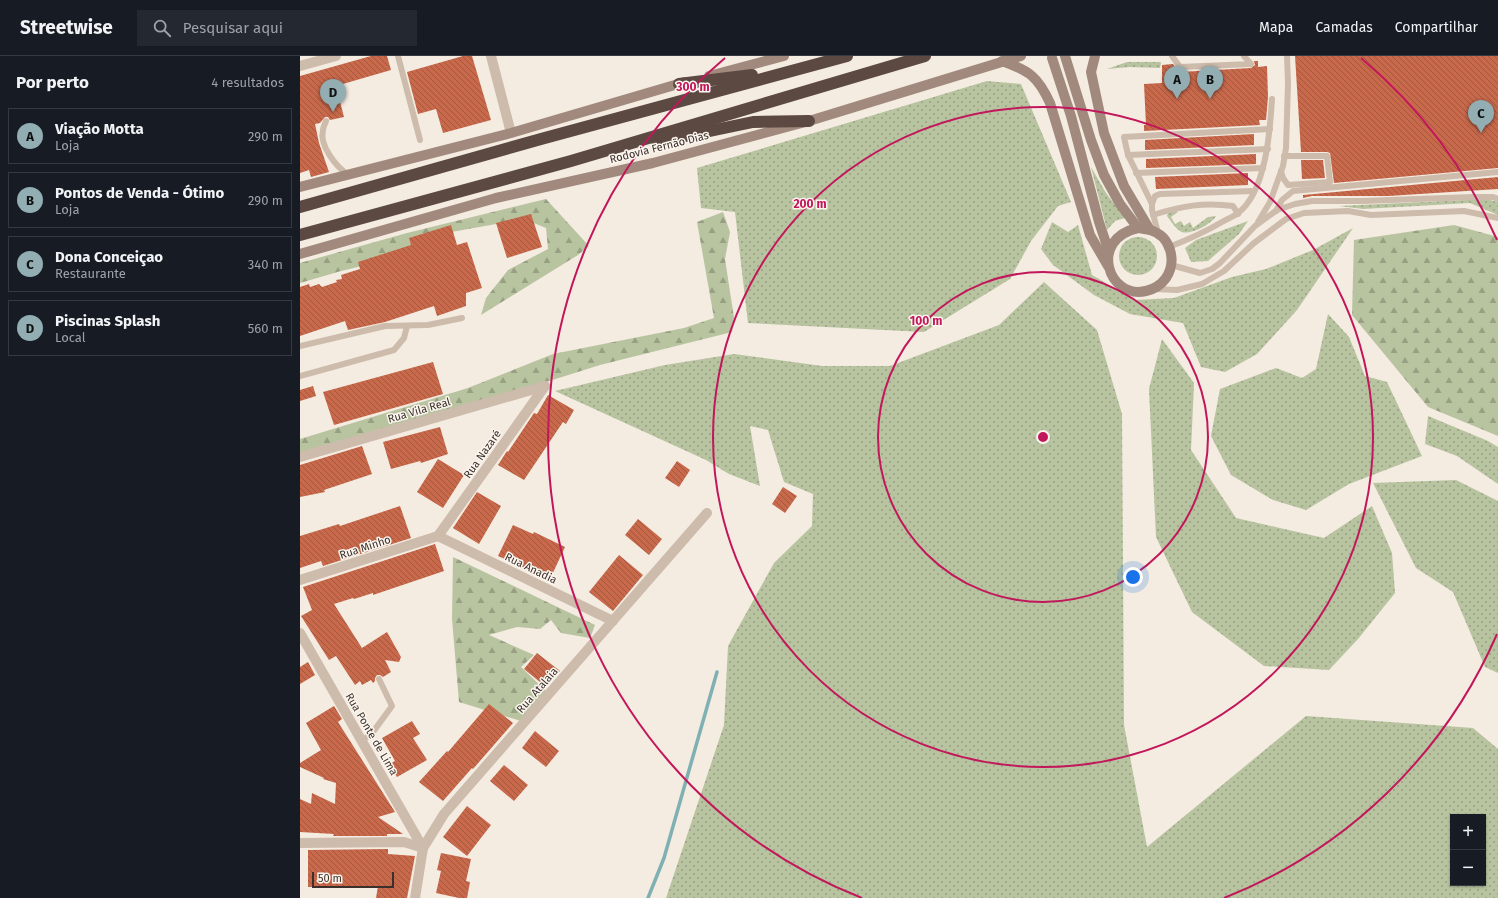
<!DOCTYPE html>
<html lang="pt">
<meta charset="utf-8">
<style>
body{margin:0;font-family:"Fira Sans",sans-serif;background:#242831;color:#f1f3f6}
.controls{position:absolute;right:12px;bottom:12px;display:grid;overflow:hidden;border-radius:0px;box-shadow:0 1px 3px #0004}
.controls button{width:36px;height:36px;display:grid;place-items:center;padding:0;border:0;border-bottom:1px solid #363941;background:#171b24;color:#f1f3f6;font:20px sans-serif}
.scale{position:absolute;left:12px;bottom:10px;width:82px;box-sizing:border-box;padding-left:4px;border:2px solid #3b302b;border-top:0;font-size:11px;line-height:14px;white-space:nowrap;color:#3b302b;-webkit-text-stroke:3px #fbf5ee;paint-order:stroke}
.you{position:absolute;left:833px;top:521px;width:14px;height:14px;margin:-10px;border:3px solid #fff;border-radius:50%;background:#1a73e8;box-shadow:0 0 0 6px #1a73e833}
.badge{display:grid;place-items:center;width:26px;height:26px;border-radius:50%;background:#92aeb2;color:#111;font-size:13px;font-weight:700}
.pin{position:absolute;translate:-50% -33px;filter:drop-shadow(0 1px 2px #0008)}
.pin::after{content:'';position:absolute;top:21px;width:14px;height:12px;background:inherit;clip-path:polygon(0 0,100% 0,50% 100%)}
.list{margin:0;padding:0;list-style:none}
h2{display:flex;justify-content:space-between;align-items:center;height:52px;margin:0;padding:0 16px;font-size:17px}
h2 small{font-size:13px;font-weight:400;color:#9ea1a6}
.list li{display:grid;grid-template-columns:26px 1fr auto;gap:12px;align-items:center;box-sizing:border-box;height:56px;margin:0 8px 8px;padding:0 8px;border:1px solid #363941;border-radius:0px}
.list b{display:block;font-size:15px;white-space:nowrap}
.list p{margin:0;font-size:13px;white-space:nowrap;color:#9ea1a6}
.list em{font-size:13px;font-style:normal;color:#9ea1a6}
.icon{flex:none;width:22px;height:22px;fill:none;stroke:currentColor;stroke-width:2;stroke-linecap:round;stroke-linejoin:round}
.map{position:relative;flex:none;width:1198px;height:842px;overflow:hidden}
header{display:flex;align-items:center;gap:24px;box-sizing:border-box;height:56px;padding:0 20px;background:#171b24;border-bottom:1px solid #363941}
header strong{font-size:19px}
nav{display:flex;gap:22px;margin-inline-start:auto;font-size:14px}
.search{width:280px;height:36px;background:#242831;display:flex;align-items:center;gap:10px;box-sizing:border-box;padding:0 14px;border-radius:0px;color:#9ea1a6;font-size:15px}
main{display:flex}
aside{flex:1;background:#171b24}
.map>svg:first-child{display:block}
</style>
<header>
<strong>Streetwise</strong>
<div class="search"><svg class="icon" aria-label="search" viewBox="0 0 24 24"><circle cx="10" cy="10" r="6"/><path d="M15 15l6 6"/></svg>Pesquisar aqui</div>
<nav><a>Mapa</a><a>Camadas</a><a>Compartilhar</a></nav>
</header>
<main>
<aside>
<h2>Por perto<small>4 resultados</small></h2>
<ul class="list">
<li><span class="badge">A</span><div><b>Viação Motta</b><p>Loja</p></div><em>290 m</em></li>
<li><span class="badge">B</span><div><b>Pontos de Venda - Ótimo</b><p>Loja</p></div><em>290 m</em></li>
<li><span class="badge">C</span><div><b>Dona Conceiçao</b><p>Restaurante</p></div><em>340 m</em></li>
<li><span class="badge">D</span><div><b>Piscinas Splash</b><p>Local</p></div><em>560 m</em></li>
</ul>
</aside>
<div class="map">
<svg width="1198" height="842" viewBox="0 0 1198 842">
<defs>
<pattern id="green-dots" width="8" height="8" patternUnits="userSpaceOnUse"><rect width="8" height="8" fill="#b8c4a0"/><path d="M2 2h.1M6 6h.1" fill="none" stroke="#97a083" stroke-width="1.8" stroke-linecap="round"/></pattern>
<pattern id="forest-firs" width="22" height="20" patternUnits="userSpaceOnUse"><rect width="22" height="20" fill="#b8c4a0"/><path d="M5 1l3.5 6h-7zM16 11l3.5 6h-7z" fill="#97a083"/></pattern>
<pattern id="building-back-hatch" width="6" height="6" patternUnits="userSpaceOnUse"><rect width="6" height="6" fill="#c8694b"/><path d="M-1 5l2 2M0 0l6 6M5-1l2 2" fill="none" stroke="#a4573f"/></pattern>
</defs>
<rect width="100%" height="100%" fill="#f4ebe1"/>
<g fill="url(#green-dots)" fill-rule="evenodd">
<path d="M827,6H861L860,12L830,11L807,13Z"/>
<path d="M687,25L721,28L771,146L758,150L731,185L710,223L624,276L448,267L435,156L401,152L397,112Z"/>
<path d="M791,111L806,137L825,162L815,165L807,174Z"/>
<path d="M1186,143L1198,146V159L1170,147L1063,153L1039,150Z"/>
<path d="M875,154L878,156L871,161L875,168L881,165L884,170L890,166L893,172L908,161L916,160C912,168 888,181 880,175C875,172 871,165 867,160L868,157Z"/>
<path d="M948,165L939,178L908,205L891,206L885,192L896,184Z"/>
<path d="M752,166L768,176L778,169L792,219L835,244L874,242L932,221L966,213L1013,194L1053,172L997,254L957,298L925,316L901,311L883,267L830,258L794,239L753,209L741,193Z"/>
<circle cx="838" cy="200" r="19"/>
<path d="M744,226L797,274L822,358L824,669L847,791L1006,660L1173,672L1198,693V842H366L424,669L428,590L474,507L512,470L513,438L484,426L468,374L450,370L460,430L429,418L406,404L255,335L365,309L434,298L522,310H590L699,269ZM1153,761H1183V827H1153Z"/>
<path d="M1028,258L1049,281L1065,320L1087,326L1122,400L1049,428L1006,454L973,444L931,419L911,380L920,333L976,312L1002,322L1016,313Z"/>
<path d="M862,283L894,327L891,394L936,462L1024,482L1072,450L1092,497L1095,537L1058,583L1029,614L964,610L892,556L856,481L849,333Z"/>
<path d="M1128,360L1188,385L1198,391V428L1157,400L1125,388Z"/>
<path d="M1156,424L1198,445V617L1185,611L1153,536L1116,512L1073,427Z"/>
</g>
<g fill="url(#forest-firs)">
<path d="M246,143L289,190L278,199L181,259L186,242L208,214L248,193L246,172L224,163L146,177L87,204L41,215L0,227V207L107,177Z"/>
<path d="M423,156L430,176L425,203L434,262L432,276L300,309L144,358L0,400V383L168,332L253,298L384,272L414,262L397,166Z"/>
<path d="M1154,169L1198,181V380L1128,351L1052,259L1054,184Z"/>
<path d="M153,501L295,569L290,582L261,577L251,564L240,573L217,571L189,579L234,599L221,611L247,636L221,665L159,646L152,563Z"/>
</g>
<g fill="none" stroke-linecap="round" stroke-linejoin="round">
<path stroke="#7fb0b2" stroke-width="3.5" d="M348,842L364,802L417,616"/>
</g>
<g fill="url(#building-back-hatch)">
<path d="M71,0H87L91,14L36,30L44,61L30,64L28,61H25L20,67L15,68L19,87L29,116L11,121L9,114L0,117V20Z"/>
<path d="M163,0H172L191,64L143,77L136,53L118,58L107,16Z"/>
<path d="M995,0H1198V112L1034,127L1030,97L1027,96H1001Z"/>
<path d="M954,5H958V11L967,10L968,41L966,64H959L960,69L844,75V69H846L844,28L862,27V9L873,8L877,14L880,16L951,12L955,9Z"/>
<path d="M954,78V89L845,94V84Z"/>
<path d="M956,98V108L846,112V103Z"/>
<path d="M1001,104H1023L1025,122L1002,123Z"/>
<path d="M948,117V129L856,133L855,121Z"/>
<path d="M1198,121V133L1088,140H1012L1003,142V139Z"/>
<path d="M231,158L242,191L207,202L196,167Z"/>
<path d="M151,169L157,189L167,186L182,232L166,237V250L137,260L134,250L85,266L48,274L45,265L0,280V231L9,228L10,231L19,228L22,231L37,226L36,224L42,223L41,219L60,213L58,206L111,189L109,182Z"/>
<path d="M133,306L143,338L34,369L23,336Z"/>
<path d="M13,330L16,340L0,345V334Z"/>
<path d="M248,339L274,354L266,368L263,366L224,424L198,409L207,395L208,396L234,357L237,358Z"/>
<path d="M140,371L148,398L121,407L120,405L91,413L83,386Z"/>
<path d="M62,390L72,418L24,434L25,436L0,441V409Z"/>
<path d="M138,403L164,419L143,452L117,436Z"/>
<path d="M377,405L390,414L379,431L365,422Z"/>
<path d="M483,431L497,440L485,457L472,448Z"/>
<path d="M177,436L201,450L179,488L153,472Z"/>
<path d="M100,450L111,482L23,510L21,505L0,512V480L39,468L40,470Z"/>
<path d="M338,463L362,483L349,499L325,479Z"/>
<path d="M213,469L233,478L234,476L265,491L250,523L198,500Z"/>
<path d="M135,488L144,515L73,539V537L54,543L53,542L34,548L62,592L87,576L101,601L99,606L85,604L91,616L83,621L80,619H77L75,622V625L73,627L71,624L62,629L60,625L55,629L36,600L29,604L1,560L12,554L3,531Z"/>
<path d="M319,499L343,519L313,555L289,536Z"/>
<path d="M237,597L260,615L246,631L224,613Z"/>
<path d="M8,606L15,619L0,628V611Z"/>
<path d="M189,648L213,667L173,713L172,712L143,745L119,726L147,695L148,696Z"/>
<path d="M34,650L42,663L38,666L95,756L78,761L103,778H87V780H33L34,778L0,776V743L11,748L12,737L35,748L36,727L23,723L24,722L0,711V707L21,694L6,667Z"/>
<path d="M112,665L120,678L113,682L127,704L97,721L89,708L95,705L82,682Z"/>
<path d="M235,675L259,695L246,711L222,692Z"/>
<path d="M204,709L228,729L214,745L190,725Z"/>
<path d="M167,750L191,769L167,800L143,781Z"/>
<path d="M88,793V798L115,800L107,842H76L78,830L8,831V794Z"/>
<path d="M141,797L171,803L166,825L170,826L167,842H159L136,837L141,815L137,814Z"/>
</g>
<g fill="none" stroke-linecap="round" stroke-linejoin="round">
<g stroke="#cdbbac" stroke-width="6">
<path d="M98,0L120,84"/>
<path d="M872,0L880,11L951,8L944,0"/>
<path d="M26,65C25,68 23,71 23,74C19,90 36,110 48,119"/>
<path d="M828,99L968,93"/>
<path d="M981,115L983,122L988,129L1030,126L1027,100H984"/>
<path d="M836,117L963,112"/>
<path d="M852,148L855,140L860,138L954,135"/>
<path d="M976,155L982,144L993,135L1198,116"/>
<path d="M853,159C881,150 904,146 933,150L938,158"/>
<path d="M958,166L970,146L983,110L986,92L988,27L987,0"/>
<path d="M858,177L852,154V148L828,99L824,81L970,73"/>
<path d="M869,191C887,184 905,176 922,166C927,163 933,161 938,157C966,136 970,75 972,43"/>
<path d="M871,209L900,217L912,213L920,207L955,170L977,154L995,148L1012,145H1062L1173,141H1193L1198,143"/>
<path d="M855,233L877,234L902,228L924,215L954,187L986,163L1004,157L1048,155L1071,159L1164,155L1198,162"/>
<path d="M0,290L85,270L128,269L162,262"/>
<path d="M0,320L94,294L104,282L107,270"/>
<path d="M62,685L73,676L92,650L79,623"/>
</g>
<g stroke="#cdbbac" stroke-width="10">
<path d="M191,0L211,77"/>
<path d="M0,10L36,0"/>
<path d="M0,401L245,330"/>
<path d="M138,480L313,565"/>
<path d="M138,480L245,330"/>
<path d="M0,524L138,480"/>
<path d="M0,577L123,792"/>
<path d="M0,787L104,786L123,792"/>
<path d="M115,842L123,792L144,758L407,457"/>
</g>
<g stroke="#a18a7d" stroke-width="10">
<path d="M765,0L791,84L804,119L820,148L838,172C842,173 847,173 850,174C871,180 877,205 866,222C861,229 855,233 846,235C808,244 788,183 838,172"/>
<path d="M795,0L791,16L804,77L824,130L850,174"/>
<path d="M752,2L771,60L799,166L809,196"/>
<path d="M702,5C730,15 738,21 750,47L790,179L808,210"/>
<path d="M409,20L484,0"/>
<path d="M0,131L211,77L385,26"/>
<path d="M0,198L196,142L353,107L509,65L721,0"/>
</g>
<g stroke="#5c4a42" stroke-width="12">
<path d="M379,28L452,19"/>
<path d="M357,86L453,66L509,65"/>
<path d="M0,151L241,83L547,0"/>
<path d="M0,179L271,105L625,0"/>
</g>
</g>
<g fill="none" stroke="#c2185b" stroke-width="2">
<circle cx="743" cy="381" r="165"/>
<circle cx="743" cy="381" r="330"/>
<path d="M1197 578A495 495 0 0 1 924 842M562 842A495 495 0 0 1 425 2M1061 2A495 495 0 0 1 1197 184"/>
</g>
<g text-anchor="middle" stroke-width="3" stroke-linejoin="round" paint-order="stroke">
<g font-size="11" fill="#3b302b" stroke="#fbf5ee">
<text transform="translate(359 91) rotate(-14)" y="4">Rodovia Fernão Dias</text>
<text transform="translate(119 354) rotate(-16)" y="4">Rua Vila Real</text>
<text transform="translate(182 398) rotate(-55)" y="4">Rua Nazaré</text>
<text transform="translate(65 491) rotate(-18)" y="4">Rua Minho</text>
<text transform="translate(231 512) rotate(26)" y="4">Rua Anadia</text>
<text transform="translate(237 634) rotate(-49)" y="4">Rua Atalaia</text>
<text transform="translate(72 678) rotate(60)" y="4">Rua Ponte de Lima</text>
</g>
</g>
<circle cx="743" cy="381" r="6" fill="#c2185b" stroke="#fbf5ee" stroke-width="2"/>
<g font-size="12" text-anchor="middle" font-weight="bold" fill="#c2185b" stroke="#fbf5ee" stroke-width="3" stroke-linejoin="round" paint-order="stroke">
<text x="393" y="35">300 m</text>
<text x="510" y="152">200 m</text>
<text x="626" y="269">100 m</text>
</g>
</svg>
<div class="controls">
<button>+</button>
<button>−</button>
</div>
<div class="scale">50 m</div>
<div class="you"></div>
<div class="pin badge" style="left:877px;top:43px">A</div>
<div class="pin badge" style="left:910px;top:43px">B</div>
<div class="pin badge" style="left:1181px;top:77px">C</div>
<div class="pin badge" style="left:33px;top:56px">D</div>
</div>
</main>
